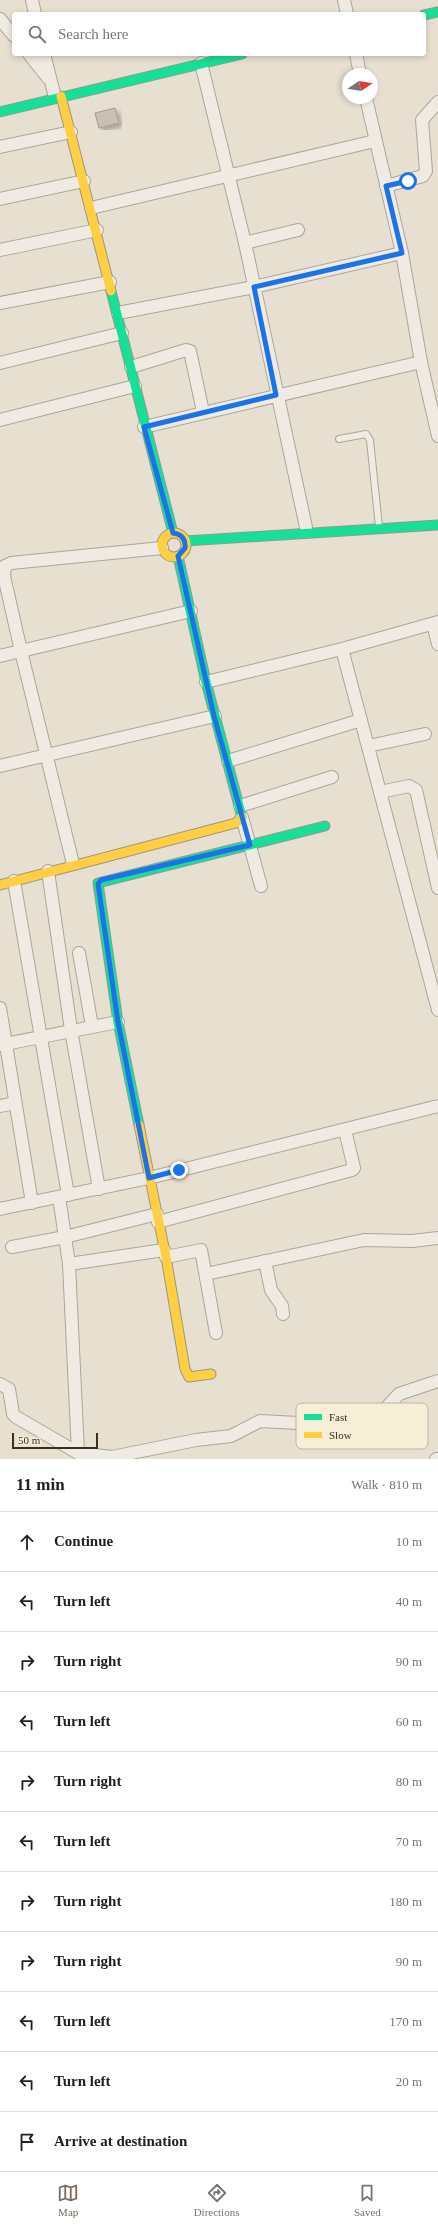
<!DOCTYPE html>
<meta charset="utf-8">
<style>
body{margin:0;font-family:"Times New Roman",serif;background:#f6f6f6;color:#202124}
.compass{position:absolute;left:342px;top:68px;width:36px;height:36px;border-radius:50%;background:#fff;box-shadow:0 2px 6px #0003;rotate:78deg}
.scale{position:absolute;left:12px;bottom:10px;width:86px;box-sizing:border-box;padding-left:4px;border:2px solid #3d2e20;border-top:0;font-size:11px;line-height:14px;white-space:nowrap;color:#3d2e20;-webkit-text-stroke:3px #f7eed8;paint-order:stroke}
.stop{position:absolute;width:12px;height:12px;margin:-9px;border:3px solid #1a73e8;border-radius:50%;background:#fff}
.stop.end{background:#1a73e8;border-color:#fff;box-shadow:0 1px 4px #0008}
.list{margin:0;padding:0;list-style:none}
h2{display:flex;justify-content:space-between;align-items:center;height:52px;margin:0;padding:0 16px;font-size:17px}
h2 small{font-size:13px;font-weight:400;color:#757577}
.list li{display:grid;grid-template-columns:26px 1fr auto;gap:12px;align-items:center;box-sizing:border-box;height:60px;padding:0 16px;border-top:1px solid #e0e0e0}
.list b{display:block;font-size:15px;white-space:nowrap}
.list em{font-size:13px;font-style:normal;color:#757577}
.icon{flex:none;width:22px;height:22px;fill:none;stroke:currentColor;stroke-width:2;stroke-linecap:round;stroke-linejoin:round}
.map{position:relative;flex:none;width:438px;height:1459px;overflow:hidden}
.search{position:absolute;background:#fff;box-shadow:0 2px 6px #0003;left:12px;right:12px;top:12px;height:44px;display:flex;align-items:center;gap:10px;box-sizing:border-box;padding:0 14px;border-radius:4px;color:#757577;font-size:15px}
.sheet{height:712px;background:#fff}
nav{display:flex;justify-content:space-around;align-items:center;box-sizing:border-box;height:56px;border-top:1px solid #e0e0e0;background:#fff;font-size:11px;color:#757577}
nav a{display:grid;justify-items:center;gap:2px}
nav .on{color:#786c5e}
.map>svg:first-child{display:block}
</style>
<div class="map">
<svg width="438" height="1459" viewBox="0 0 438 1459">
<defs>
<filter id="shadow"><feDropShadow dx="3.5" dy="3.5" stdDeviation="2" flood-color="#0004"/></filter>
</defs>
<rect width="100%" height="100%" fill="#e7e0d1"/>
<path fill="#cbbfb2" stroke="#a89c90" filter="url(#shadow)" d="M115,108L119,123L99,128L95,113Z"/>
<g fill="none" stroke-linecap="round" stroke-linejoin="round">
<g stroke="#ada599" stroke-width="8">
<path id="lane" d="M339,439L366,434L370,440L379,527"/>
</g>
<g stroke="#ada599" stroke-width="14">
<g id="street">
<path d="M32,0L35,14"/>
<path d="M344,0L347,14"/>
<path d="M0,19L14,36"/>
<path d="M29,54L48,78"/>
<path d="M44,54L55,97"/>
<path d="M356,54L360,74"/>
<path d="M201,63L245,243L307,532"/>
<path d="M366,98L402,253L421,362L438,436"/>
<path d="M0,147L71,132"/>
<path d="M386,186L423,176L426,171L422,120L438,102"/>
<path d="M0,199L84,181"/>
<path d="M91,208L375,141"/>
<path d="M245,243L298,230"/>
<path d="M0,250L97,230"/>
<path d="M0,303L110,282"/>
<path d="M118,313L254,287L402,253"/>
<path d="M0,363L122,333"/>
<path d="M131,367L186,350L190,351L203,412"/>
<path d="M0,420L135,386"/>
<path d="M144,427L421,362"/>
<path d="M433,624L438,644"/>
<path d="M342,649L438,1010"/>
<path d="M0,656L191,611"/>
<path d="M206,682L342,649L438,622"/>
<path d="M368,746L425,734"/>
<path d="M228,761L361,720"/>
<path d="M0,766L215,716"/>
<path d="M380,792L409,786L416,790L438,888"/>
<path d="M240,806L332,777"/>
<path d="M242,817L261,886"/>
<path d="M73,864L21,651L4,576L5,566L11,563L162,548"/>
<path d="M48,871L71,1030L99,1189"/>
<path d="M14,881L68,1195"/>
<path d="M79,953L92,1026"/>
<path d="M0,1008L32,1203"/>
<path d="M0,1045L118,1022"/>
<path d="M0,1106L15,1103"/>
<path d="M59,1197L69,1264L78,1453"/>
<path d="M0,1209L149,1178L438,1106"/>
<path d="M158,1222L352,1170L354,1168L345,1130"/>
<path d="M12,1247L65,1237L157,1214"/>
<path d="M166,1257L201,1250L216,1333"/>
<path d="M265,1261L271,1290L282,1306L283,1314"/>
<path d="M69,1264L164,1250"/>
<path d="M206,1274L364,1240L412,1241L438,1238"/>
<path d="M0,1384L9,1389L13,1414L16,1417L78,1453L112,1457L196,1440L231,1436L260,1421L298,1423L330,1413L380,1411L386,1408L399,1394L438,1381"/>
<path d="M436,1459H438"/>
</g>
</g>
<g stroke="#9c958a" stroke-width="11">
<g id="fast">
<path d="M424,15L438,12"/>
<path d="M0,112L242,54"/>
<path d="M111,291L173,533"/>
<path d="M185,541L438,525"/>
<path d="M178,556L206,682L242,817"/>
<path d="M139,1125L118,1022L98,883L325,826"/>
</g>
</g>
<g stroke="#9c958a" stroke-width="11">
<g id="slow">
<path d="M61,96L111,291"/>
<circle cx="174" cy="545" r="12"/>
<path d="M0,885L236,823L242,817"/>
<path d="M139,1125L166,1257L185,1369L189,1377L211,1374"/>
</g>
</g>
<use href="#lane" stroke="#efebe3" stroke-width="6"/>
<use href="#street" stroke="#efebe3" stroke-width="12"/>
<use href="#fast" stroke="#16e098" stroke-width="9"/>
<use href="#slow" stroke="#ffcf43" stroke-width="9"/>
</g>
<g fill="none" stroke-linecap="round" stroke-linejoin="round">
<path stroke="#1a73e8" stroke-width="5" d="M179,1170L149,1178L118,1022L98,884L101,880L250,845L214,716L178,556L185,548C186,540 182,534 173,533L144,427L276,395L254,287L402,253L386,186L408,181"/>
</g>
<rect x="296" y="1403" width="132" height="46" rx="6" fill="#f7eed8" stroke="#bfb4a1" stroke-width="1"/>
<rect x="304" y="1414" width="18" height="6" fill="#16e098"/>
<rect x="304" y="1432" width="18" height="6" fill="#ffcf43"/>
<g font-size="11" fill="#3d2e20">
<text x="329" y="1421">Fast</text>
<text x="329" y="1439">Slow</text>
</g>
</svg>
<svg class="compass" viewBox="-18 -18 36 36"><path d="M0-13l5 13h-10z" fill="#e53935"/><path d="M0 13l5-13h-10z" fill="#757577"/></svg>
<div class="scale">50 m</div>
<div class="stop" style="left:408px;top:181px"></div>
<div class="stop end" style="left:179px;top:1170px"></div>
<div class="search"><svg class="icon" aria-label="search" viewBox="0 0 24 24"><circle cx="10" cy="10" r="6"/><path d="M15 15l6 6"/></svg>Search here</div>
</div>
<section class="sheet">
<h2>11 min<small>Walk · 810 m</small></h2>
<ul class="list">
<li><svg class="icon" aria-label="ahead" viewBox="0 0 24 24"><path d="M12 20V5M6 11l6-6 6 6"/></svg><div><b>Continue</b></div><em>10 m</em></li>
<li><svg class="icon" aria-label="left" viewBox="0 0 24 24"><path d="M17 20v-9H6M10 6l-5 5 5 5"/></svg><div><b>Turn left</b></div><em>40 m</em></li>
<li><svg class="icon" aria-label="right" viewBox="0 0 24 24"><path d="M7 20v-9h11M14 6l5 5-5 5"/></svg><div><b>Turn right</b></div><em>90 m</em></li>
<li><svg class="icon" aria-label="left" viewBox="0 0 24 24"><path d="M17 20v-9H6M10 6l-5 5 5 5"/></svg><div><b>Turn left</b></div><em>60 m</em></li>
<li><svg class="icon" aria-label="right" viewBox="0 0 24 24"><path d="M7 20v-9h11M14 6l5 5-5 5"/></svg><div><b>Turn right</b></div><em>80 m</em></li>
<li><svg class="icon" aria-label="left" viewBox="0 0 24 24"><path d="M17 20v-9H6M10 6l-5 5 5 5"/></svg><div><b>Turn left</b></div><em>70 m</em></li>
<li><svg class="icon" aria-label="right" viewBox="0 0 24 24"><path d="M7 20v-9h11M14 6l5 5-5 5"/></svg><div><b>Turn right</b></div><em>180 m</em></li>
<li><svg class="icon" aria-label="right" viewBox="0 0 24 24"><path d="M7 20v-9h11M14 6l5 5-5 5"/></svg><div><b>Turn right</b></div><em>90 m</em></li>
<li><svg class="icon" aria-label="left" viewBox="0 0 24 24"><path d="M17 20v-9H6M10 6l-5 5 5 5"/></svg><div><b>Turn left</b></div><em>170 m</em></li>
<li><svg class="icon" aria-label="left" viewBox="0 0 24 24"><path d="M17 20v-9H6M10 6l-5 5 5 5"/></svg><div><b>Turn left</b></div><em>20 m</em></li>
<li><svg class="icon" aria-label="arrive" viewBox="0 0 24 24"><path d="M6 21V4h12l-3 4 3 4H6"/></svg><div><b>Arrive at destination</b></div></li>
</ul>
</section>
<nav>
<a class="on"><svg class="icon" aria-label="map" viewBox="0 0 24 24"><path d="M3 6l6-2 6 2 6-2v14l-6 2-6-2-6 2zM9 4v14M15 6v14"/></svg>Map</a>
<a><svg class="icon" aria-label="directions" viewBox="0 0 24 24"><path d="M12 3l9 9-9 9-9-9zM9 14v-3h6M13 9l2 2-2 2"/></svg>Directions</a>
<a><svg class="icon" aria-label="saved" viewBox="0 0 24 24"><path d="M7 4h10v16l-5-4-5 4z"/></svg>Saved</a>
</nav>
